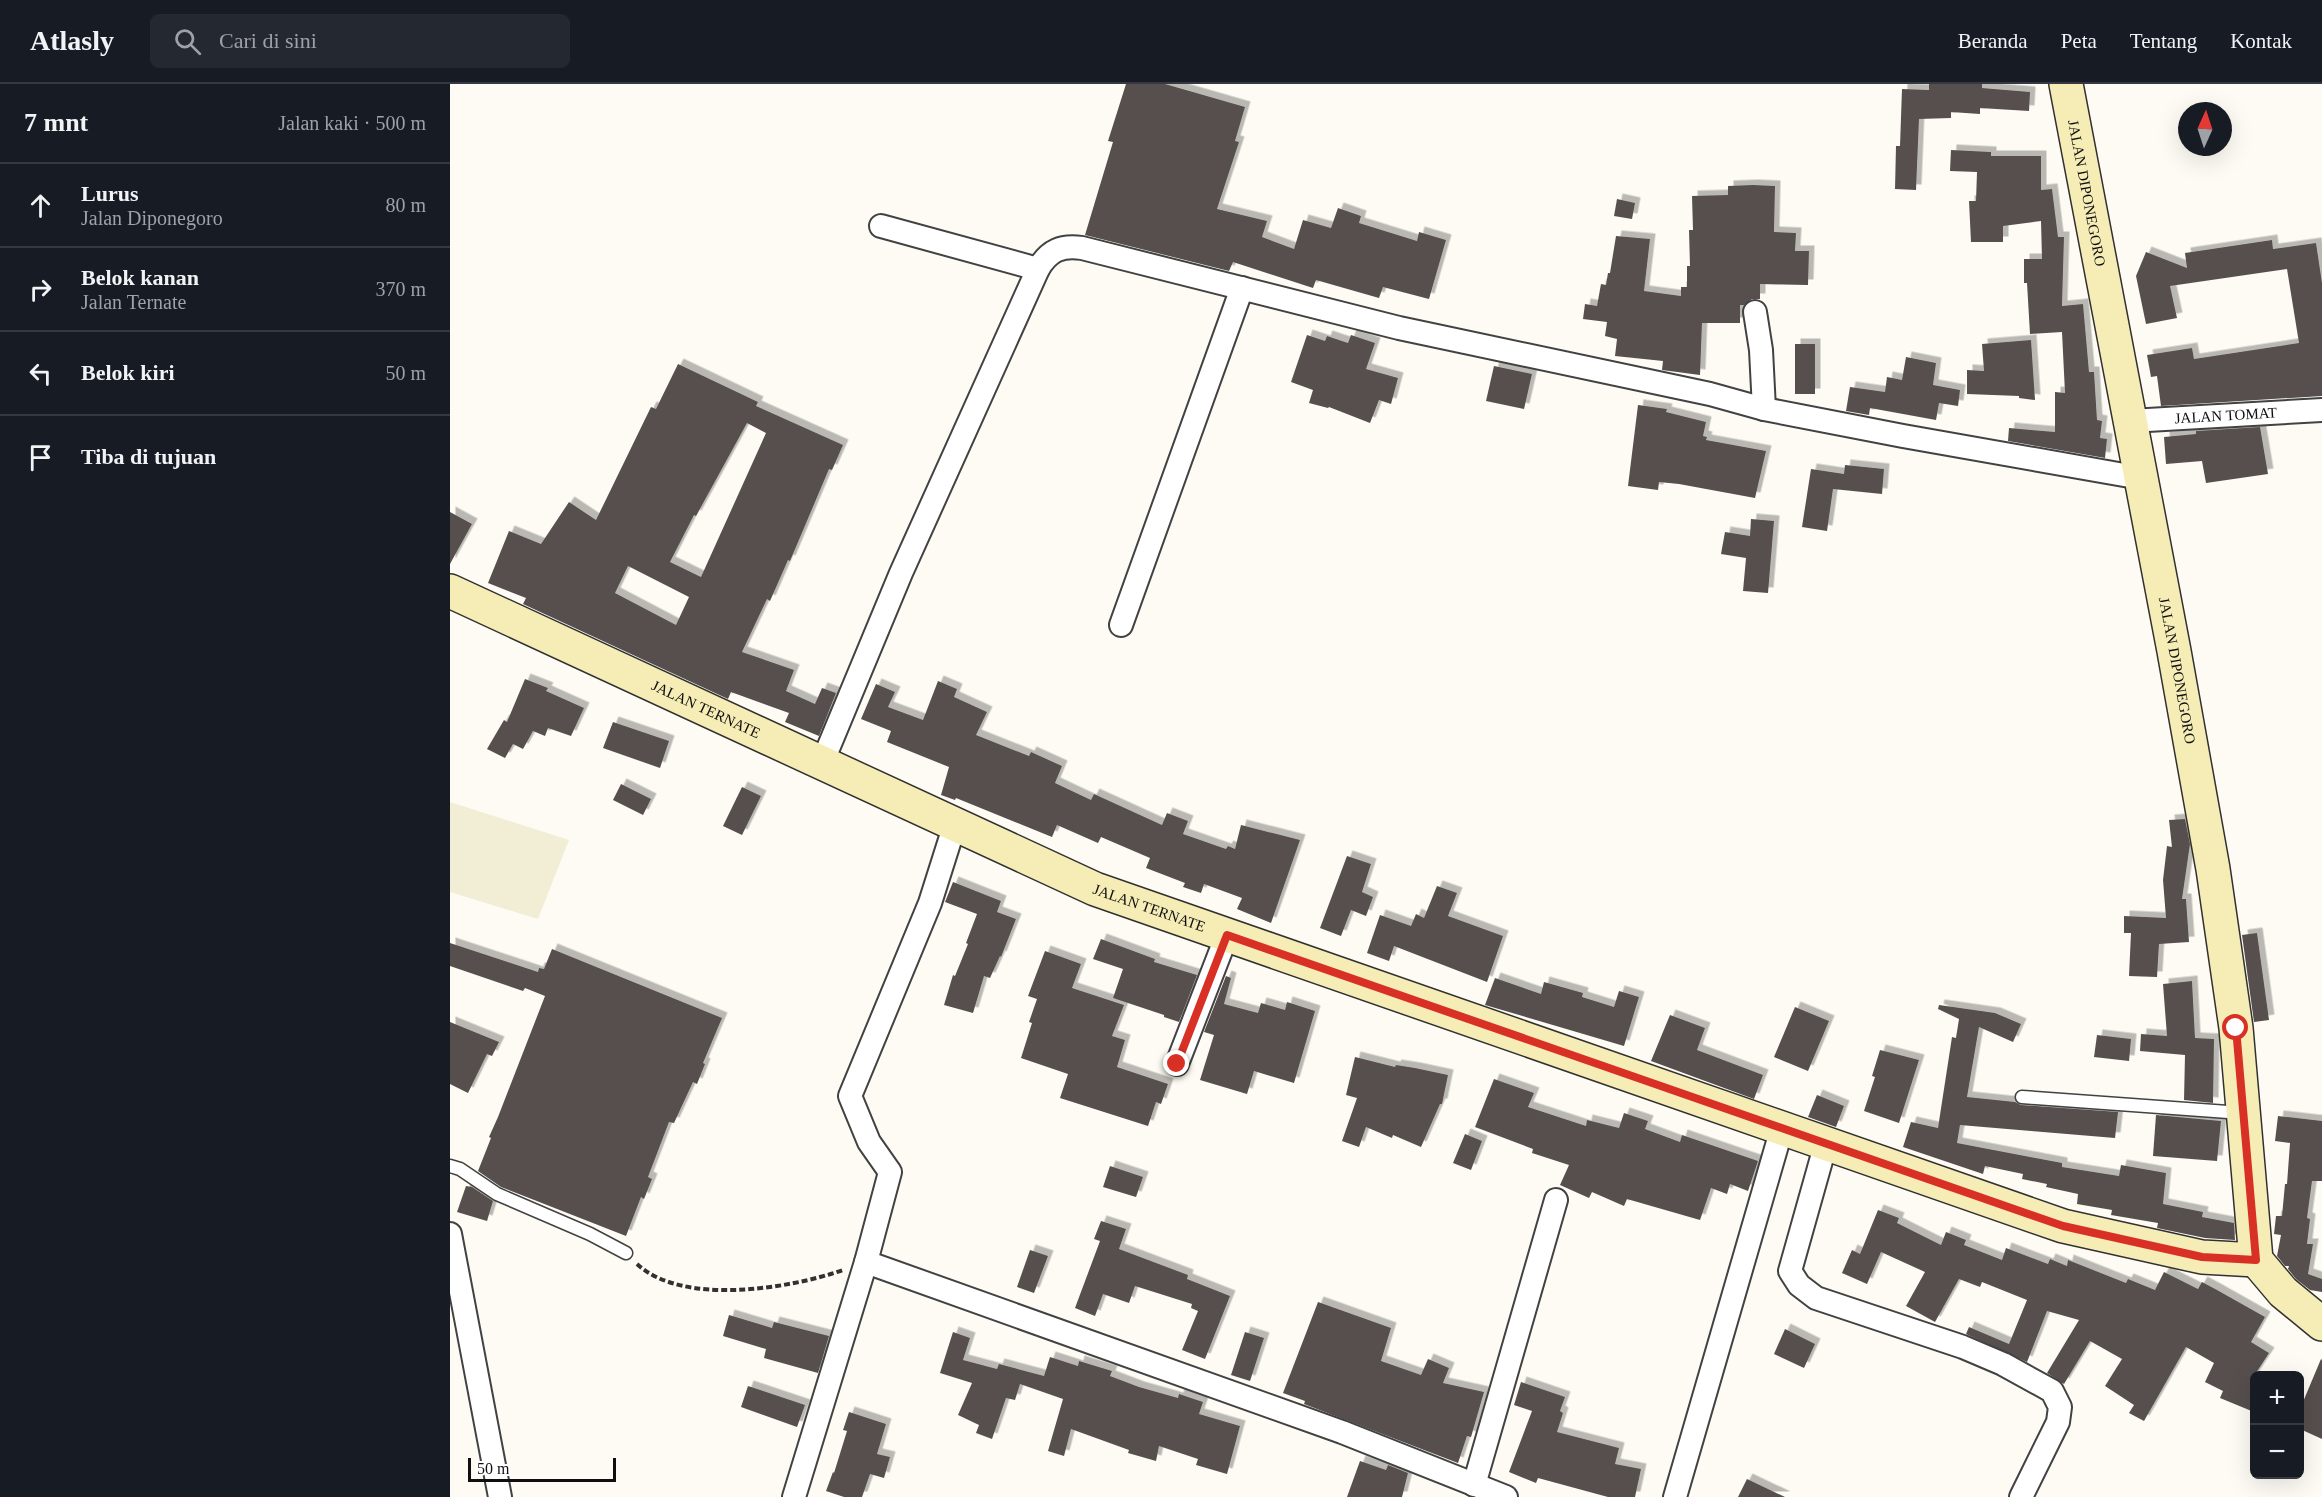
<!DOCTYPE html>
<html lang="id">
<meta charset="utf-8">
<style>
body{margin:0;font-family:Georgia,serif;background:#242831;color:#f1f3f6}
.controls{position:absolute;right:18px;bottom:18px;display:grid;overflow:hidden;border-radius:9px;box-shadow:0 6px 24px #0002}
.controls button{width:54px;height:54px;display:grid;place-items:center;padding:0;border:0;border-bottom:2px solid #363941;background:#171b24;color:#f1f3f6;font:30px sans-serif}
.compass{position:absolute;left:1728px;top:18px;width:54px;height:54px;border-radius:50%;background:#171b24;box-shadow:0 6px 24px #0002;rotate:3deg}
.scale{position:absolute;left:18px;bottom:15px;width:148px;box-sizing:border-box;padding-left:6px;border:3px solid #0f0f0f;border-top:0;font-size:16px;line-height:21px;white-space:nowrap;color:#0f0f0f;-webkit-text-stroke:4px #fff;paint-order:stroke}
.stop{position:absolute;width:18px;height:18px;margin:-14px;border:4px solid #d93025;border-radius:50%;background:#fff}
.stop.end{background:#d93025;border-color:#fff;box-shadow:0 2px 6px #0008}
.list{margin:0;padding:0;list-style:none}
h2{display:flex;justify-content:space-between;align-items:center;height:78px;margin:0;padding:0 24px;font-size:26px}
h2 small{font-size:20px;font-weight:400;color:#9ea1a6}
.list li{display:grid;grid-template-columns:39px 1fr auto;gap:18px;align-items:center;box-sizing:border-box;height:84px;padding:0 24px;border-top:2px solid #363941}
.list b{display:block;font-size:22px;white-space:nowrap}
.list p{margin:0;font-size:20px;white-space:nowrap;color:#9ea1a6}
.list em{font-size:20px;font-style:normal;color:#9ea1a6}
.icon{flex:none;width:33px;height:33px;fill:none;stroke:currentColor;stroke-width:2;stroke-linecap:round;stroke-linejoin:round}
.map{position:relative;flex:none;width:1872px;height:1413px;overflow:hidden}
header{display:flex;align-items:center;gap:36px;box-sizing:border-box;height:84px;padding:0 30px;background:#171b24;border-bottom:2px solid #363941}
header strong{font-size:28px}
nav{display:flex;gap:33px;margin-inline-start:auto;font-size:21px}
.search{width:420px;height:54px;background:#242831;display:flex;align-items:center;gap:15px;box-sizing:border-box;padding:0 21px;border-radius:9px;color:#9ea1a6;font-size:22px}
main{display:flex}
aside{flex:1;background:#171b24}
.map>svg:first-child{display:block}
</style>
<header>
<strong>Atlasly</strong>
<div class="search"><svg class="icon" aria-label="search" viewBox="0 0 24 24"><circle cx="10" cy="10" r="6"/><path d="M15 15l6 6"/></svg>Cari di sini</div>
<nav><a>Beranda</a><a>Peta</a><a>Tentang</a><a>Kontak</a></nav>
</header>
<main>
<aside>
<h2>7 mnt<small>Jalan kaki · 500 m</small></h2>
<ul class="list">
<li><svg class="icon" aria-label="ahead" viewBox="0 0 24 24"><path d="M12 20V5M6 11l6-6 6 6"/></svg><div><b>Lurus</b><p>Jalan Diponegoro</p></div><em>80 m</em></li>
<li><svg class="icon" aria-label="right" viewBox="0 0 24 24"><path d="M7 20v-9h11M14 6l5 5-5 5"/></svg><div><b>Belok kanan</b><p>Jalan Ternate</p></div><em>370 m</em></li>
<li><svg class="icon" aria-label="left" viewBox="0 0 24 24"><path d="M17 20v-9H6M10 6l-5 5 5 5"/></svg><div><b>Belok kiri</b></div><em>50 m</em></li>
<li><svg class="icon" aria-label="arrive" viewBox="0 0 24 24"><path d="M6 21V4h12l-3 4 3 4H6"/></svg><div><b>Tiba di tujuan</b></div></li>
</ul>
</aside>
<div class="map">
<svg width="1872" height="1413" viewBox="0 0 1872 1413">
<defs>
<filter id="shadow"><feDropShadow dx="5.5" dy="-5.5" stdDeviation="0" flood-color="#0004"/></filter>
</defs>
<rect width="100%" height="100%" fill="#fdfbf3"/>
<path fill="#f1eed5" d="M0,718L119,756L88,835L0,808Z"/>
<g fill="#56504d" fill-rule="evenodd" filter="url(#shadow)">
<path d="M676,0H715L795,23L785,57L789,58L767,125L817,137L812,153L844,165L853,136L881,144L888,124L911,132L909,139L967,157L969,148L996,156L979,215L933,203L929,214L866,196L863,204L783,178L779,187L635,151L663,58L658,57Z"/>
<path d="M1479,0H1532V4L1580,8L1579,27L1530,24V30L1501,28V34L1469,35L1466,106L1445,105L1446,62H1450L1452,5L1479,6Z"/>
<path d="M1501,66L1541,68V72H1591V106L1602,105L1608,153H1614L1612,222L1633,220L1639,288H1644L1647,336L1652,337L1650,354L1657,355L1655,374L1558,357L1559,344L1605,348V308L1615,309L1612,248L1580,250L1577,199H1574V175H1592L1591,137L1553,142V158H1521L1519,117H1526L1527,88L1500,87Z"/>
<path d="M1303,101L1325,102L1324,148L1346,149L1345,167H1359L1358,201L1310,200V215H1302L1294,221H1290V239H1252L1250,291L1212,286L1213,277L1165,272L1167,255L1155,252L1157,238L1133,235L1135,220L1147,222L1151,200L1156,201L1158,189H1160L1166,152L1200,155L1194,207L1231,212V203H1237V182H1240L1239,146H1243L1242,112L1278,111V102Z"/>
<path d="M1167,115L1185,119L1182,135L1164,132Z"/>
<path d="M1822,156L1823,165L1866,159L1872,199V312L1711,322L1707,292L1701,293L1697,271L1742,264L1744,275L1849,259L1837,185L1720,202L1727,234L1696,240L1686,192L1696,168L1737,184L1735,169Z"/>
<path d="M857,251L875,257L877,252L898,259L901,251L925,259L916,285L948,294L941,320L929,316L920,339L879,323L878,324L859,319L863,306L841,298Z"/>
<path d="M1581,256L1585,316L1569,314V312L1517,310V286L1534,287L1532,260Z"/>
<rect x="1345" y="260" width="20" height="50"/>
<path d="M1456,273L1486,279L1483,301L1510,306L1508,322L1489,319L1486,336L1420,324L1419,331L1396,327L1400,303L1435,308L1437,293L1452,296Z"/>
<path d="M228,280L308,318L306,322L393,361L382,386L379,385L340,477L338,476L320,517L317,515L292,568L344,586L336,607L365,620L372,604L386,609L369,652L335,638L339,629L281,608L278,615L73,520L76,514L38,499L59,447L91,460L119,418L146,436L201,323L206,325ZM297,339L316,349L251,493L220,478L244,431L246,432ZM178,482L239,513L226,541L165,509Z"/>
<path d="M1044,282L1082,290L1074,325L1036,317Z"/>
<path d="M1188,321L1217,325L1216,328L1256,338L1253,352L1257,353L1256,356L1316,367L1305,414L1229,400L1209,398L1208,406L1178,402Z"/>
<path d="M1810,343L1818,390L1756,399L1752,377L1716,380L1714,353L1746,350V347Z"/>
<path d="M1395,381L1434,385L1432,410L1383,405L1377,447L1352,443L1361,385L1394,390Z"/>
<path d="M0,428L22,440L0,480Z"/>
<path d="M1301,435L1324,437L1318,509L1293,507L1296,474L1271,470L1275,448L1300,452Z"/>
<path d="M75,595L98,604L96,607L134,624L121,652L98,644L95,652L83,647L73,665L63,660L55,674L37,665L54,636L57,638Z"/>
<path d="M488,597L507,605L504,613L537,628L526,651L579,672L581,668L612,682L605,699L641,716L644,710L712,741L717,729L738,737L733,750L776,765L778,762L785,765L791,741L850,756L821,839L787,825L792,814L754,800L751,809L733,803L735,799L696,784L700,774L651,753L648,759L607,741L602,753L506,714L505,716L491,711L499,683L437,658L441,647L411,635L426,600L445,608L438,623L473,636Z"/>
<path d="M163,638L219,657L210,684L153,664Z"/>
<path d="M171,700L201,715L193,731L163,716Z"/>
<path d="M292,703L311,712L292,751L273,742Z"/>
<path d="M1735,735L1740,760L1732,815H1736L1739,858L1709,860L1707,893L1679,892L1681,849H1674V832L1716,834L1713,796L1717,762L1722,763L1719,736Z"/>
<path d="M897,772L921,780L912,808L923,813L916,832L901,826L891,852L870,844Z"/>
<path d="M503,798L551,817L547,828L566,835L551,873L550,872L540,894L534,892L523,929L494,921L503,891L505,892L518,860L516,859L527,830L495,818Z"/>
<path d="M987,802L1007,809L998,832L1053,852L1037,898L944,862L939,877L917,869L930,831L961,842L966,830L974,834Z"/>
<path d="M1807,849L1819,936L1804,938L1792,851Z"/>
<path d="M651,855L705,875L704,878L747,891L729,938L714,933V931L663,914L673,885L643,875Z"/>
<path d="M0,859L88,888L89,884L94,885L102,865L272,934L253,979L255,980L247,1000L243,998L224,1039L219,1038L198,1093L202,1095L194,1115L191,1113L176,1152L51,1103L28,1087L41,1054L39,1053L48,1033L95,912L75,904L73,907L0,882Z"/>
<path d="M595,867L631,880L622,904L674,921L662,952L675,956L667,983L718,1000L711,1020L706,1018L698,1042L610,1014L618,990L571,974L582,939L579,938L587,915L578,912Z"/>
<path d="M776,892L781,894L774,920L808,929L811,919L835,926L837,918L865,927L844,999L804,987L797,1010L750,996L764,951L754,948Z"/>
<path d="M1045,894L1091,910L1094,898L1133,909L1132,913L1164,923L1169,907L1189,913L1174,962L1035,921Z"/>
<path d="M1742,897L1745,954L1764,955L1763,1019L1734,1016L1735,971L1690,967L1691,950L1717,952L1713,900Z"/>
<path d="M1489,921L1545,929L1571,940L1563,958L1529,943L1517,1013L1565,1018L1571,1021L1668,1028L1665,1054L1510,1041L1507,1059L1612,1079V1083L1669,1092L1671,1081L1716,1089L1713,1120L1753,1128L1752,1133L1784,1139L1785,1156L1755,1154L1707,1144L1708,1139L1661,1131L1662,1126L1627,1120L1628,1110L1596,1103L1597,1100L1572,1095L1573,1090L1535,1082L1533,1090L1453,1063L1461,1038L1488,1044L1502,953L1506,954L1509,935L1488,925Z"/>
<path d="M1345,923L1379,937L1358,987L1324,973Z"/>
<path d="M1220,931L1255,944L1247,966L1313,991L1304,1015L1201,977Z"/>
<path d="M0,938L49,958L42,972L37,970L18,1009L0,1000Z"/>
<path d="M1647,951L1681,955L1679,977L1644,973Z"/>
<path d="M1430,966L1469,976L1449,1039L1414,1027L1425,993L1422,992Z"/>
<path d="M905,973L945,983L946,981L965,984L998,991L992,1020H990L971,1063L943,1051L942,1054L916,1043L909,1063L892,1057L907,1014L896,1011Z"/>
<path d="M1044,995L1084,1009L1078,1023L1136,1042L1137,1036L1169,1044L1174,1029L1198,1037L1195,1045L1230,1058L1232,1051L1308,1077L1298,1107L1280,1100L1277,1110L1261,1104L1250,1136L1177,1115L1174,1122L1142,1108L1139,1114L1110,1101L1119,1081L1082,1069L1083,1065L1025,1043Z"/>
<path d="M1367,1011L1394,1022L1386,1043L1358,1033Z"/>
<path d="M1706,1031L1771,1037L1767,1077L1703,1072Z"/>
<path d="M1828,1032L1872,1037V1097H1862L1857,1134L1860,1135L1857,1160H1863L1858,1190L1872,1195V1208L1860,1206L1846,1195L1838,1185L1839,1182H1835L1827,1172L1831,1151L1824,1150L1826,1132H1832L1835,1100H1837L1840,1059L1825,1057Z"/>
<path d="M1015,1050L1032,1057L1021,1086L1003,1079Z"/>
<path d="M660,1082L693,1093L686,1113L653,1103Z"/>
<path d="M16,1102L22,1103L43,1117L37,1137L7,1128Z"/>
<path d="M1428,1126L1449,1134L1447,1139L1491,1161L1496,1148L1516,1156L1514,1161L1552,1176L1556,1164L1598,1180L1600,1175L1617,1182L1618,1176L1676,1199L1678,1195L1705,1206L1714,1188L1748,1205L1752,1198L1767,1206L1815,1233L1801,1258L1819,1269L1804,1292V1328L1770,1314L1773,1307L1755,1298L1764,1279L1736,1263L1694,1337L1679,1329L1684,1321L1655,1302L1672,1275L1640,1257L1614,1300L1597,1289L1629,1236L1597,1227L1577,1278L1516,1250L1519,1243L1559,1260L1577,1216L1532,1198L1530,1203L1509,1195L1485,1238L1456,1222L1475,1188L1431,1168L1417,1200L1392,1189L1402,1166L1410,1170Z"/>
<path d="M651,1137L676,1145L669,1165L738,1191L737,1195L780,1212L755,1275L732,1266L748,1227L741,1224L742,1220L685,1202L679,1219L653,1210L645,1232L625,1224L650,1157L644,1155Z"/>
<path d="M580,1166L598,1172L584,1209L567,1203Z"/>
<path d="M868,1218L941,1244L931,1277L971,1291L978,1275L999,1284L993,1299L1034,1308L1021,1353L1017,1352L1008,1379L854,1320L855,1317L833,1309Z"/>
<path d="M279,1231L322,1244L324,1238L379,1252L368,1289L314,1274L316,1265L273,1252Z"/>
<path d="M1335,1245L1365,1260L1354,1284L1324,1270Z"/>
<path d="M503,1248L520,1254L513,1276L547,1285L549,1280L594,1292L600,1273L628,1282L629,1277L662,1287L660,1292L689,1303L728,1314L729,1310L753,1318L749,1330L790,1342L777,1390L746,1381L748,1375L709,1362L706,1377L678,1369L679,1366L621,1345L614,1372L598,1367L613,1315L570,1300L565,1316L556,1314L542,1355L526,1349L529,1341L508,1331L522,1299L490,1289Z"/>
<path d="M795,1248L814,1254L800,1297L781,1291Z"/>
<path d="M1871,1275L1872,1276V1355L1850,1345V1325Z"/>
<path d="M1071,1298L1115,1313L1110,1327L1113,1329L1107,1348L1169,1364L1165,1380L1191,1385L1185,1413H1158L1088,1394L1086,1399L1059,1388L1082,1327L1064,1321Z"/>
<path d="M298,1302L355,1321L347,1343L291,1323Z"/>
<path d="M399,1328L436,1340L427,1370L440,1373L434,1394L420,1390L412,1413H394L376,1407L383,1388L384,1389L397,1347L393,1346Z"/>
<path d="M910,1377L936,1386L938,1381L958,1389L952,1413H897Z"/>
<path d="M1297,1395L1335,1413H1288Z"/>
</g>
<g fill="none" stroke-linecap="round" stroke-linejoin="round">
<g stroke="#424242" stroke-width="15">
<g id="lane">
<path d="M1572,1013L1792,1029"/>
<path d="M0,1082L10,1085L47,1110L140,1150L176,1169"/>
</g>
</g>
<g stroke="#424242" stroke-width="26">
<g id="street">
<path d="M431,142L588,185"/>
<path d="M1305,228L1311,266L1314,325"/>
<path id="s1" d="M1680,337L1872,326"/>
<path d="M671,541L792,204"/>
<path d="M372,679L451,489L588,185C599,166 612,161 632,164L949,244L1260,310L1314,325L1453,352L1691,394"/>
<path d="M505,740L480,819L400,1012L419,1058L440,1088L416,1178L892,1348L1056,1413"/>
<path d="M727,980L777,851"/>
<path d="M1376,1059L1340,1187L1349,1201L1366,1214L1513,1263L1553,1280L1602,1307L1610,1323L1608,1338L1571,1413"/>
<path d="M0,1150L50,1413"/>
<path d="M1024,1401L1106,1116"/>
<path d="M344,1413L416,1178"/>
<path d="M1225,1413L1332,1044"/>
</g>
</g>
<g stroke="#313131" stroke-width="36">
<g id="secondary">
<path id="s2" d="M1616,0L1724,567L1763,785L1786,944L1806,1176"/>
<path id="s3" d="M0,507L645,805L1613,1142L1752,1173L1806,1176"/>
<path d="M1806,1176L1833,1208L1872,1240"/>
</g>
</g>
<path stroke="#313131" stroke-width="4" stroke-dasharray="6 3" stroke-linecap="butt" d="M187,1180C232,1222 339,1205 393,1186"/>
<use href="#lane" stroke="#fff" stroke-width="12"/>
<use href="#street" stroke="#fff" stroke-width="22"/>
<use href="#secondary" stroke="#f5ecb6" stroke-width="33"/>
</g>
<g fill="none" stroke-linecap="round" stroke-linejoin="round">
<path stroke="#d93025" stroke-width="8" d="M727,980L777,851L1613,1142L1752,1173L1806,1176L1786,944"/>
</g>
<g text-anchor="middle" stroke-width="6" stroke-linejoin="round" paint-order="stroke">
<g font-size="15" fill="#0f0f0f" stroke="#fff">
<text dy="5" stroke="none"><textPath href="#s2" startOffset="111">JALAN DIPONEGORO</textPath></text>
<text dy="5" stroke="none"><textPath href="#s1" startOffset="96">JALAN TOMAT</textPath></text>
<text dy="5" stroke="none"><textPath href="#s2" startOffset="597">JALAN DIPONEGORO</textPath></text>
<text dy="5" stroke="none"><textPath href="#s3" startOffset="282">JALAN TERNATE</textPath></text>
<text dy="5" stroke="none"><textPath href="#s3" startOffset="768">JALAN TERNATE</textPath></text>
</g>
</g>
</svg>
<div class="controls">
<button>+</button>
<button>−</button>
</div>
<svg class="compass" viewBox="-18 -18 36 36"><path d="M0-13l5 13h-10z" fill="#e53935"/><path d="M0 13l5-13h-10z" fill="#9ea1a6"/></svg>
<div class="scale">50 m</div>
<div class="stop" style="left:1786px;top:944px"></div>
<div class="stop end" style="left:727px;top:980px"></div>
</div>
</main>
